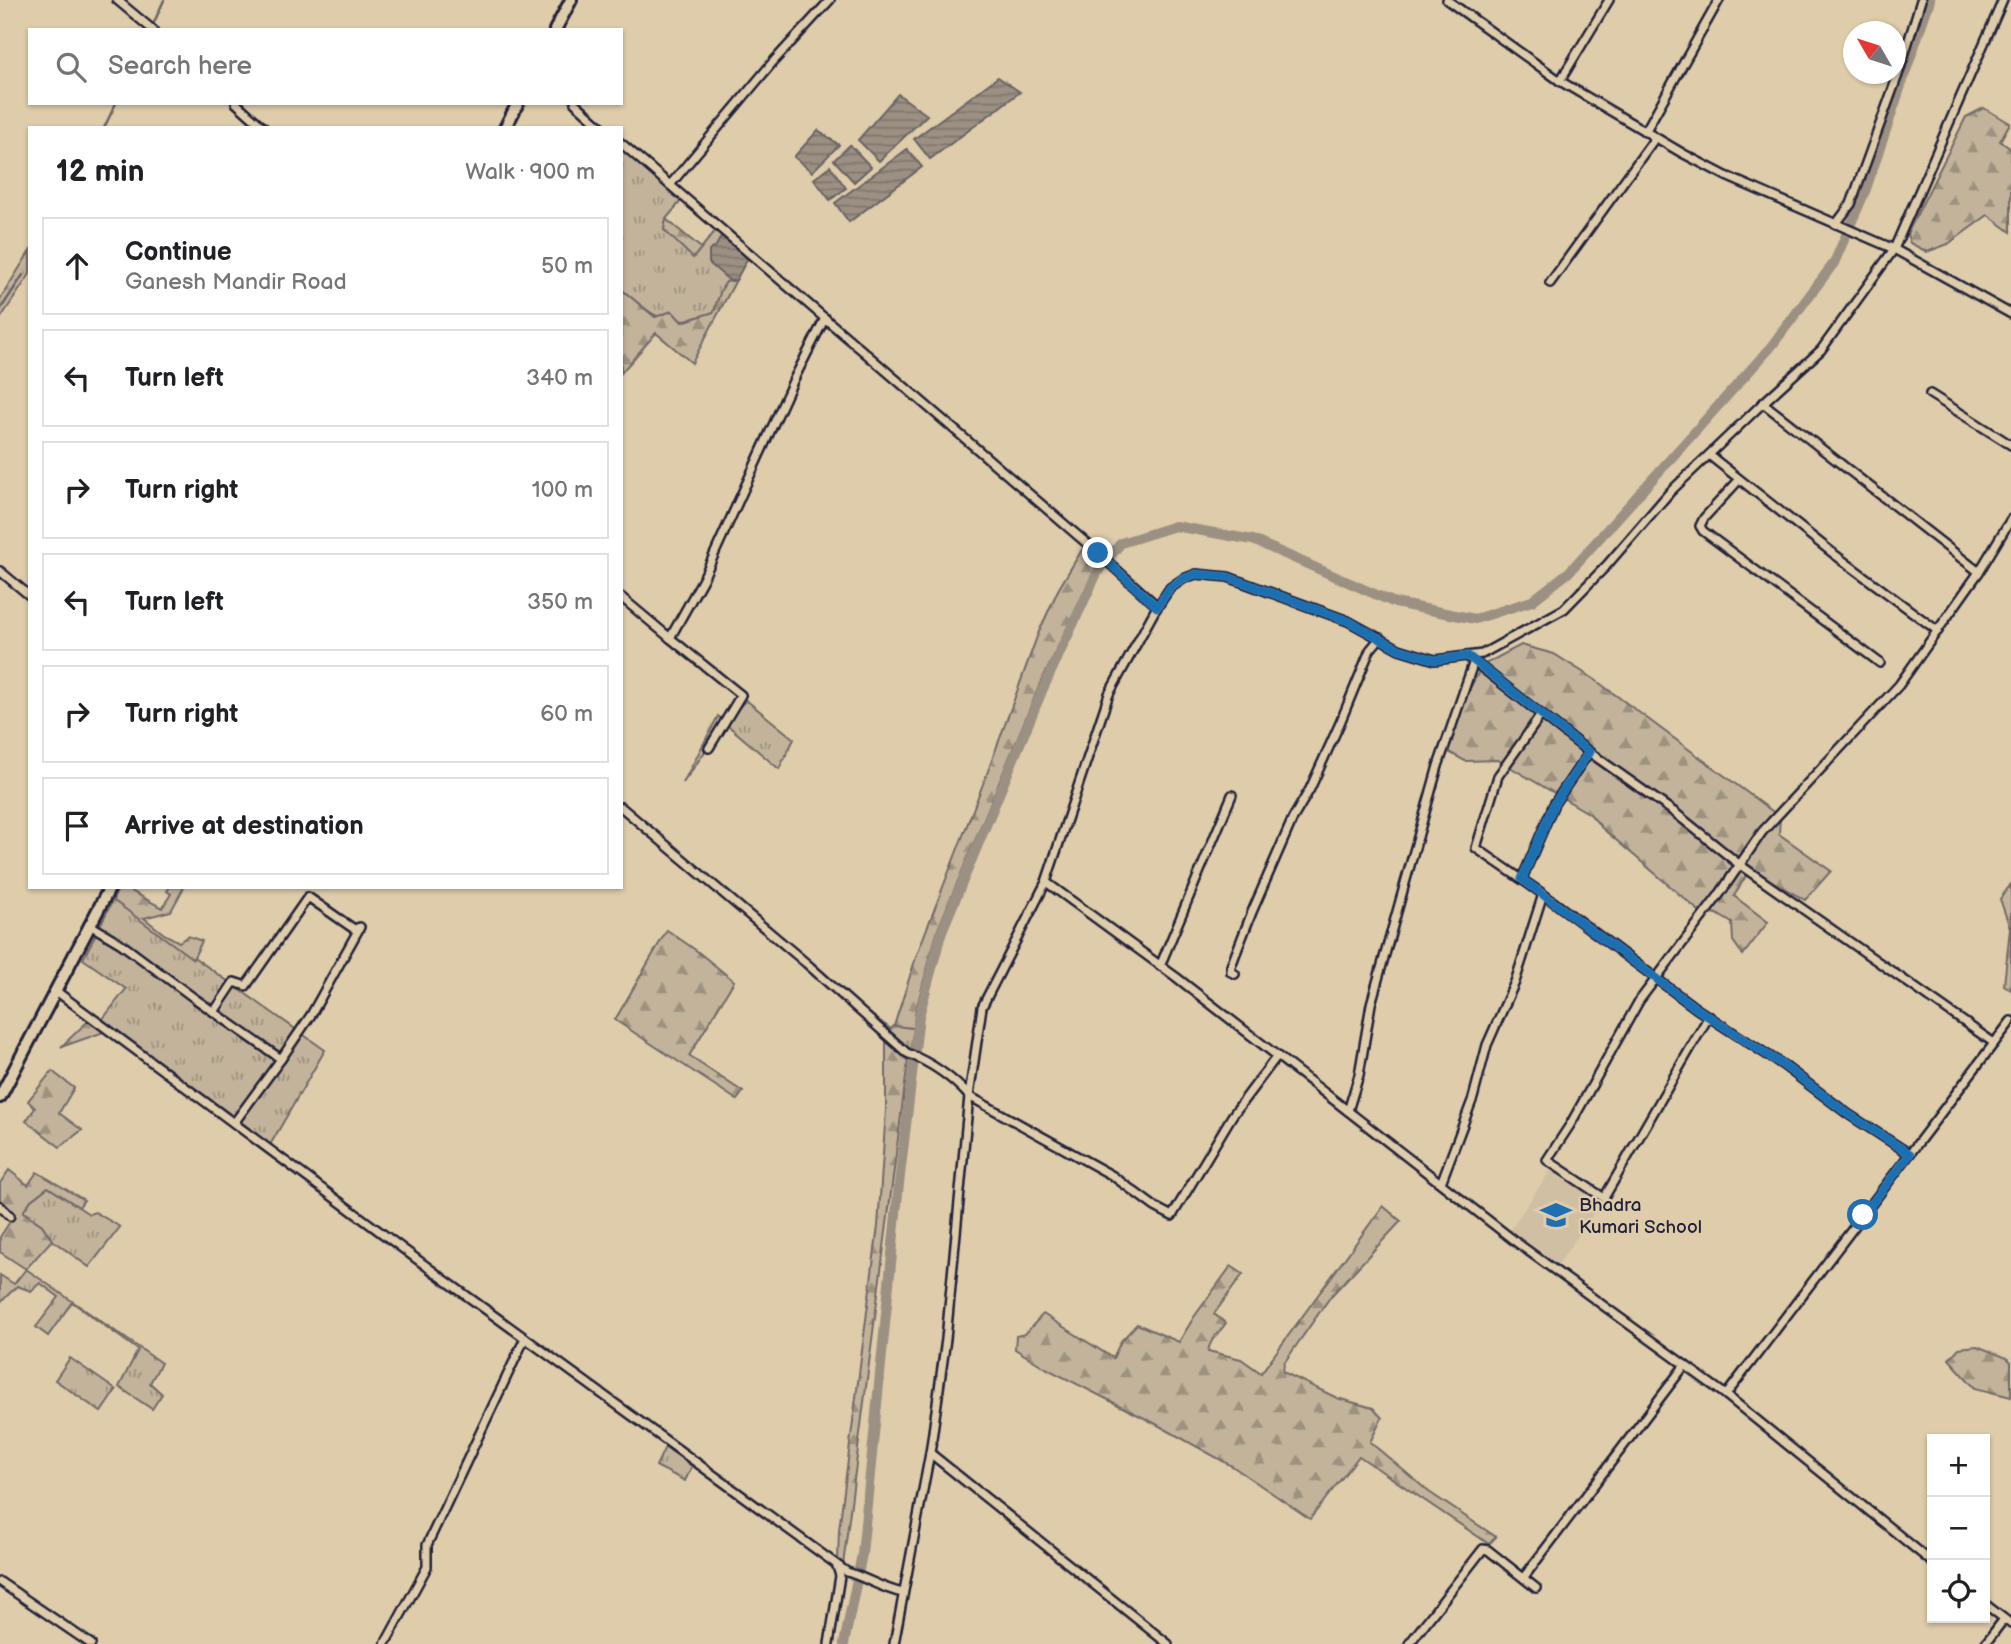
<!DOCTYPE html>
<meta charset="utf-8">
<style>
body{margin:0;font-family:"Balsamiq Sans",sans-serif;background:#f2f2f2;color:#202124}
.controls{position:absolute;right:21px;bottom:21px;display:grid;overflow:hidden;border-radius:0px;box-shadow:0 2px 5px #0004}
.controls button{width:63px;height:63px;display:grid;place-items:center;padding:0;border:0;border-bottom:2px solid #e0e0e0;background:#fff;color:#202124;font:35px sans-serif}
.compass{position:absolute;left:1843px;top:21px;width:63px;height:63px;border-radius:50%;background:#fff;box-shadow:0 2px 5px #0004;rotate:309deg}
.stop{position:absolute;width:21px;height:21px;margin:-16px;border:5px solid #1f6fb2;border-radius:50%;background:#fff}
.stop.end{background:#1f6fb2;border-color:#fff;box-shadow:0 2px 7px #0008}
.list{margin:0;padding:0;list-style:none}
h2{display:flex;justify-content:space-between;align-items:center;height:91px;margin:0;padding:0 28px;font-size:30px}
h2 small{font-size:23px;font-weight:400;color:#757577}
.list li{display:grid;grid-template-columns:46px 1fr auto;gap:21px;align-items:center;box-sizing:border-box;height:98px;margin:0 14px 14px;padding:0 14px;border:2px solid #e0e0e0;border-radius:0px}
.list b{display:block;font-size:26px;white-space:nowrap}
.list p{margin:0;font-size:23px;white-space:nowrap;color:#757577}
.list em{font-size:23px;font-style:normal;color:#757577}
.icon{flex:none;width:38px;height:38px;fill:none;stroke:currentColor;stroke-width:2;stroke-linecap:round;stroke-linejoin:round}
.map{position:relative;flex:none;width:2011px;height:1644px;overflow:hidden}
.search{position:absolute;background:#fff;box-shadow:0 2px 5px #0004;left:28px;top:28px;width:595px;height:77px;display:flex;align-items:center;gap:18px;box-sizing:border-box;padding:0 24px;border-radius:0px;color:#757577;font-size:26px}
.panel{position:absolute;background:#fff;box-shadow:0 2px 5px #0004;left:28px;top:126px;width:595px;height:763px;border-radius:0px}
.map>svg:first-child{display:block}
</style>
<div class="map">
<svg width="2011" height="1644" viewBox="0 0 2011 1644">
<defs>
<pattern id="grass-tufts" width="24" height="20" patternUnits="userSpaceOnUse" patternTransform="scale(1.75)"><rect width="24" height="20" fill="#c2b39a"/><path d="M3 7l-1-3M5 7V3M7 7l1-3M15 17l-1-3M17 17v-4M19 17l1-3" fill="none" stroke="#9d917f"/></pattern>
<pattern id="forest-firs" width="22" height="20" patternUnits="userSpaceOnUse" patternTransform="scale(1.75)"><rect width="22" height="20" fill="#c2b39a"/><path d="M5 1l3.5 6h-7zM16 11l3.5 6h-7z" fill="#9d917f"/></pattern>
<pattern id="water-rules" width="6" height="5" patternUnits="userSpaceOnUse" patternTransform="scale(1.75)"><rect width="6" height="5" fill="#9b9082"/><path d="M0 2.5h6" fill="none" stroke="#7e756c"/></pattern>
</defs>
<rect width="100%" height="100%" fill="#deccaa"/>
<filter id="ink" filterUnits="userSpaceOnUse"><feTurbulence type="fractalNoise" baseFrequency=".0143" numOctaves="2"/><feDisplacementMap in="SourceGraphic" scale="14" xChannelSelector="R" yChannelSelector="G"/><feConvolveMatrix kernelMatrix="1 2 1 2 8 2 1 2 1" color-interpolation-filters="sRGB"/></filter>
<g filter="url(#ink)">
<path fill="#d0bfa2" d="M1555,1164L1604,1198L1557,1266L1508,1233Z"/>
<g fill="url(#grass-tufts)" stroke="#726a6a" stroke-width="2">
<path d="M621,148L681,201L666,219L664,230L694,257L716,230L722,235L710,263L730,281L726,282L717,301L714,312C664,329 659,320 621,289Z"/>
<path d="M30,251V274L0,319V299Z"/>
<path d="M746,700L794,739L779,769L725,723L683,783L718,716L725,722Z"/>
<path d="M113,900L325,1050L270,1145L102,1020L126,989L83,959Z"/>
<path d="M869,1013L891,1029L894,1026L914,1028L910,1051Z"/>
<path d="M48,1187L89,1214L95,1212L120,1227L89,1267L52,1240L42,1225L22,1211L31,1200Z"/>
<path d="M26,1269L161,1363L150,1383L162,1394L152,1409L119,1387L138,1350L72,1302L48,1336L36,1327L59,1297L40,1283L31,1291L17,1286L2,1301L0,1300V1275L14,1284Z"/>
<path d="M70,1358L116,1390L101,1412L55,1380Z"/>
<path d="M665,1447L692,1466L685,1481L656,1466Z"/>
</g>
<g fill="url(#forest-firs)" stroke="#726a6a" stroke-width="2">
<path d="M1984,108L2010,123L2000,141L2011,149V232L1988,215L1948,244L1927,252L1910,243L1907,234L1966,117Z"/>
<path d="M666,219L701,248L693,258L664,230Z"/>
<path d="M736,280L692,363L656,333L621,373V289L655,317L672,311L682,322L714,312L721,290L726,282Z"/>
<path d="M1083,548L1099,561L1038,689L938,929L915,1013L914,1028L894,1026L917,954L988,771L1038,634L1058,590Z"/>
<path d="M1521,645L1554,654L1594,679L1780,817L1779,834L1831,871L1805,900L1750,869L1734,896L1768,922L1743,955L1733,941L1732,923L1717,914L1699,911L1602,828L1590,814L1498,760L1465,761L1445,750L1447,728L1483,665Z"/>
<path d="M2011,884V990L2004,985L2010,928L2000,899Z"/>
<path d="M119,887H124L162,908L171,894L167,891L170,887H184L171,911L144,918L164,934L179,942L188,936L202,941L193,959L113,900Z"/>
<path d="M667,930L697,951L734,981L689,1056L743,1092L737,1100L615,1020Z"/>
<path d="M89,1020L104,1032L61,1047Z"/>
<path d="M886,1041L908,1061L843,1565L838,1561L839,1530L878,1226L886,1110Z"/>
<path d="M52,1071L74,1088L59,1113L82,1130L60,1147L26,1121L35,1108L28,1101Z"/>
<path d="M9,1170L28,1185L37,1172L84,1200L79,1207L48,1187L31,1200L23,1212L42,1225L52,1240L26,1269L0,1252V1237L15,1214L0,1199V1183Z"/>
<path d="M1383,1206L1401,1221L1331,1296L1284,1363L1283,1372L1337,1398L1373,1408L1382,1418L1370,1442L1429,1492L1496,1537L1489,1544L1359,1456L1310,1519L1232,1466L1156,1424L1049,1370L1015,1349L1016,1336L1025,1334L1043,1314L1113,1358L1121,1341L1137,1324L1179,1342L1194,1317L1231,1266L1243,1274L1214,1314L1226,1323C1218,1335 1211,1337 1208,1351L1241,1359L1261,1373Z"/>
<path d="M1977,1346L2007,1358L2011,1362V1397L1975,1388L1949,1359L1959,1348Z"/>
</g>
<g fill="url(#water-rules)" stroke="#6b6466" stroke-width="2">
<path d="M998,77L1020,92L930,159L914,139Z"/>
<path d="M898,94L927,115L879,161L858,140Z"/>
<path d="M818,130L839,145L812,172L794,157Z"/>
<path d="M850,145L871,167L854,182L834,160Z"/>
<path d="M907,149L922,167L849,222L835,203Z"/>
<path d="M830,166L846,188L830,200L814,179Z"/>
<path d="M722,235L748,258L736,280L730,281L709,263V251L716,246Z"/>
</g>
<g fill="none" stroke-linecap="round" stroke-linejoin="round">
<g stroke="#6b6466" stroke-width="2.5">
<path d="M152,27L164,0"/>
<path d="M104,128L116,103"/>
<path d="M0,310L23,275"/>
</g>
<path stroke="#9b9082" stroke-width="10" d="M844,1644L862,1554L899,1184L919,1016L942,931L1042,691L1098,571L1121,543L1175,526L1253,540L1395,603L1475,619L1532,601L1569,572L1770,348L1834,263L1866,189L1930,0"/>
<g stroke="#22223b" stroke-width="12">
<g id="minor">
<path d="M117,0L153,30"/>
<path d="M1447,0L1560,81L1682,153L1726,176L1894,249L2011,314"/>
<path d="M1560,81L1609,0"/>
<path d="M236,103L264,128"/>
<path d="M575,103L603,128"/>
<path d="M1645,132L1719,0"/>
<path d="M621,143L1098,553L1157,606"/>
<path d="M670,185L772,63L830,0"/>
<path d="M1836,224L1851,204L1899,72L1921,0"/>
<path d="M1550,283L1655,138"/>
<path d="M1930,394L2011,445"/>
<path d="M1763,403L1979,572"/>
<path d="M1709,455L1834,554L1938,631"/>
<path d="M1739,480L1704,518L1700,526L1703,531L1880,663"/>
<path d="M0,571L30,596"/>
<path d="M621,597L670,638"/>
<path d="M1467,656L1589,752L1674,812L1740,865L1994,1043"/>
<path d="M1541,715L1498,776L1476,848L1543,894L1697,1009L1783,1065L1848,1114L1910,1154"/>
<path d="M709,748L741,695L670,638L703,579L794,379L825,318"/>
<path d="M621,807L806,963L907,1053C932,1063 951,1076 969,1096L1113,1176L1155,1207L1172,1216L1232,1116L1277,1056"/>
<path d="M1522,879L1554,804L1589,752"/>
<path d="M90,925L120,943L194,998L281,1059L234,1123"/>
<path d="M1160,966L1232,795"/>
<path d="M1235,974L1231,972V966L1252,912L1293,818L1310,789L1340,723L1370,650L1380,638"/>
<path d="M56,991L445,1280L847,1572C867,1578 883,1589 903,1593"/>
<path d="M214,1012L234,982L246,986L308,897L354,929L360,927L311,1015L281,1059"/>
<path d="M1709,1016L1604,1198L1547,1160L1570,1125L1639,1001L1719,895L1762,832L1899,685L1979,572L2011,519"/>
<path d="M1348,1111L1359,1075L1371,1004L1438,766L1474,661"/>
<path d="M1441,1183L1473,1098L1487,1045L1515,982L1543,894"/>
<path d="M0,1206L10,1216"/>
<path d="M1726,1395L2011,1021"/>
<path d="M930,1453L1168,1644"/>
<path d="M1932,1562L1726,1395L1516,1242L1176,977L1046,882L1109,694L1154,612L1170,588L1183,579L1196,574L1228,577L1348,621L1399,649L1435,660L1482,654L1564,609L1607,565L1670,492L1763,403L1821,350L1894,249L2003,0"/>
<path d="M1524,1577L1685,1365"/>
<path d="M0,1582L91,1644"/>
<path d="M1985,1604L2011,1624"/>
<path d="M385,1644L427,1567V1545L525,1338"/>
<path d="M829,1644L840,1576L837,1566"/>
<path d="M894,1644L930,1453L946,1339L969,1096L982,1007L1046,882"/>
<path d="M1409,1644L1483,1549L1488,1550L1536,1588"/>
<path d="M1985,1644L2004,1619"/>
</g>
</g>
<g stroke="#22223b" stroke-width="16">
<g id="secondary">
<path d="M555,30L571,0"/>
<path d="M505,128L518,103"/>
<path d="M0,1097L110,887"/>
</g>
</g>
<use href="#minor" stroke="#deccaa" stroke-width="7"/>
<use href="#secondary" stroke="#deccaa" stroke-width="10"/>
</g>
</g>
<g fill="none" stroke-linecap="round" stroke-linejoin="round" filter="url(#ink)">
<path stroke="#1f6fb2" stroke-width="9" d="M1098,553L1157,607L1170,588L1183,579L1196,574L1228,577L1348,621L1399,649L1435,660L1468,656L1589,752L1554,804L1522,879L1697,1009L1783,1065L1848,1114L1910,1154L1863,1215"/>
</g>
<defs>
<g id="school-bare" transform="scale(2.415)"><path d="M0-5L7-2L0 1L-7-2ZM-4 1L0 2.5L4 1V4Q0 6-4 4Z" fill="#1f6fb2" stroke="#deccaa" stroke-width="2.5" paint-order="stroke"/></g>
</defs>
<g fill-rule="evenodd">
<use href="#school-bare" x="1556" y="1215"/>
</g>
<g text-anchor="middle" stroke-width="5" stroke-linejoin="round" paint-order="stroke">
<g font-size="19" fill="#22223b" stroke="#deccaa" text-anchor="start">
<text x="1579" y="1211">Bhadra<tspan x="1579" dy="22">Kumari School</tspan></text>
</g>
</g>
</svg>
<div class="controls">
<button>+</button>
<button>−</button>
<button><svg class="icon" aria-label="locate" viewBox="0 0 24 24"><circle cx="12" cy="12" r="6"/><path d="M12 2v4M12 18v4M2 12h4M18 12h4"/></svg></button>
</div>
<svg class="compass" viewBox="-18 -18 36 36"><path d="M0-13l5 13h-10z" fill="#e53935"/><path d="M0 13l5-13h-10z" fill="#757577"/></svg>
<div class="stop" style="left:1863px;top:1215px"></div>
<div class="stop end" style="left:1098px;top:553px"></div>
<div class="search"><svg class="icon" aria-label="search" viewBox="0 0 24 24"><circle cx="10" cy="10" r="6"/><path d="M15 15l6 6"/></svg>Search here</div>
<section class="panel">
<h2>12 min<small>Walk · 900 m</small></h2>
<ul class="list">
<li><svg class="icon" aria-label="ahead" viewBox="0 0 24 24"><path d="M12 20V5M6 11l6-6 6 6"/></svg><div><b>Continue</b><p>Ganesh Mandir Road</p></div><em>50 m</em></li>
<li><svg class="icon" aria-label="left" viewBox="0 0 24 24"><path d="M17 20v-9H6M10 6l-5 5 5 5"/></svg><div><b>Turn left</b></div><em>340 m</em></li>
<li><svg class="icon" aria-label="right" viewBox="0 0 24 24"><path d="M7 20v-9h11M14 6l5 5-5 5"/></svg><div><b>Turn right</b></div><em>100 m</em></li>
<li><svg class="icon" aria-label="left" viewBox="0 0 24 24"><path d="M17 20v-9H6M10 6l-5 5 5 5"/></svg><div><b>Turn left</b></div><em>350 m</em></li>
<li><svg class="icon" aria-label="right" viewBox="0 0 24 24"><path d="M7 20v-9h11M14 6l5 5-5 5"/></svg><div><b>Turn right</b></div><em>60 m</em></li>
<li><svg class="icon" aria-label="arrive" viewBox="0 0 24 24"><path d="M6 21V4h12l-3 4 3 4H6"/></svg><div><b>Arrive at destination</b></div></li>
</ul>
</section>
</div>
